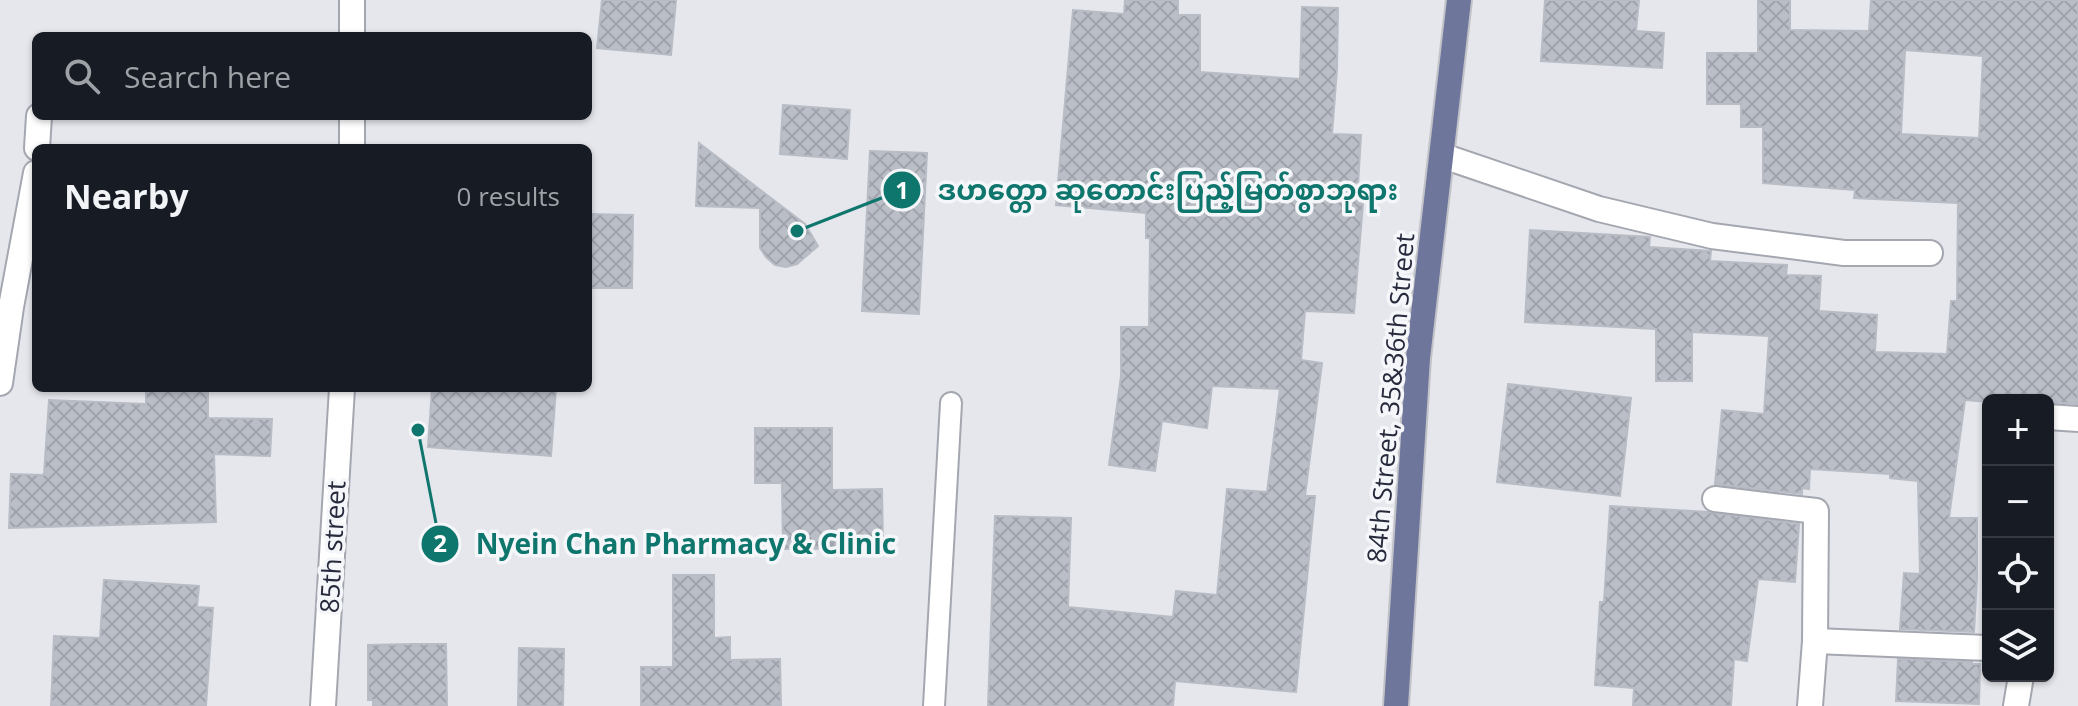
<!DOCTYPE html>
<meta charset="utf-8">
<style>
body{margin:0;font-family:"Open Sans","Noto Sans Myanmar",sans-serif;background:#20242c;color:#f1f3f6}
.controls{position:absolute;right:24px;bottom:24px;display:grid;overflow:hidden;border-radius:12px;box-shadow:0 2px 6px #0004}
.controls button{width:72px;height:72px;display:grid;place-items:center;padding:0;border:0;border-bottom:2px solid #363941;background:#171b24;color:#f1f3f6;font:40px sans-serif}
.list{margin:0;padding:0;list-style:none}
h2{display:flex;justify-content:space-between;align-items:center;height:104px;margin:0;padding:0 32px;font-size:34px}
h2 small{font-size:26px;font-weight:400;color:#9ea1a6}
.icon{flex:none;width:44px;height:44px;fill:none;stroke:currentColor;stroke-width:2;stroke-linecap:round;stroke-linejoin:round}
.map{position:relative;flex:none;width:2078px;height:706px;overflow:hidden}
.search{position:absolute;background:#171b24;box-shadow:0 2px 6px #0004;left:32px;top:32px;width:560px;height:88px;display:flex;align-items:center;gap:20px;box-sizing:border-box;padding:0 28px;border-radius:12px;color:#9ea1a6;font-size:30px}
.panel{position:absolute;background:#171b24;box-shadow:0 2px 6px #0004;left:32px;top:144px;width:560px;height:248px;border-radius:12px}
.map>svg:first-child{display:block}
</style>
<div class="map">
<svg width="2078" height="706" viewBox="0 0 2078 706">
<defs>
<pattern id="building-cross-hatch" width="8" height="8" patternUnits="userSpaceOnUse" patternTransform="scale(2)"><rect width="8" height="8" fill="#babec7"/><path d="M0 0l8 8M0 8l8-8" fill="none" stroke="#a0a3ac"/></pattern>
</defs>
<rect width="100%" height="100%" fill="#e5e7ec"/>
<g fill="url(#building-cross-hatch)" stroke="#b8bcc5" stroke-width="2" fill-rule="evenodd">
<path d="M602,0H676L671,55L597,48Z"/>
<path d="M1125,0H1178V15H1200V72L1300,79L1302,7L1338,8L1337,69L1332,134L1361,135L1357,203H1363L1354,313L1305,311L1301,360L1322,363L1305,496H1315L1296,692L1175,681L1173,706H988L995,516L1071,518L1068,607L1173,617L1176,591L1217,595L1227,489L1267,492L1280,389L1212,386L1207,428L1162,421L1155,471L1109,465L1121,376V327H1149L1150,238H1146V213L1056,205L1073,10L1124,14Z"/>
<path d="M1545,0H1639L1636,31L1664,33L1662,68L1541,61Z"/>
<path d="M1758,0H1790V30L1869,31L1871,0H2078V404L2048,402V400H1988V402L1965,400L1949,518H1977V577L1974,632L1900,629L1904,573L1920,574L1918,481L1890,478V474L1810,469L1809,489L1802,488V494L1715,484L1722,410L1764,414L1769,336L1692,332V381H1656V329L1525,322L1530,230L1650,237L1649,247L1711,251L1710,261L1787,265L1786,275L1821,276L1819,311L1877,315L1875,352L1947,354L1951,301H1957L1958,203L1854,198L1855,190L1763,183V127H1741V104H1707V53H1758ZM1905,50L1983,56L1979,138L1901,134Z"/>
<path d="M783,105L850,110L847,159L780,154Z"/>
<path d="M699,143L805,224L818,246L797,264L786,267L775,265L766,257L760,248V208L696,206Z"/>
<path d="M870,151L927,153L919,314L862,311Z"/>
<path d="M588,214L633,215L632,288H590V281H588Z"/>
<path d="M1508,384L1631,398L1620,496L1497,482Z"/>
<path d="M146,388H208V418L272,419L270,456L214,454L216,522L9,528L11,474L44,475L49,400L146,404Z"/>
<path d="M432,388H556L551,456L428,447Z"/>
<path d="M755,428H832V490L882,489L883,548L783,549L782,483H755Z"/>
<path d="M1610,506L1708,512L1799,524L1795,582L1758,579L1747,661L1734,659L1731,706H1633L1634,688L1595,685L1600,602H1604Z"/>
<path d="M673,575H714V638L730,637V660L780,659L781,706H641V667H673Z"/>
<path d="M104,580L199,586L197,607L213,608L206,706H51L54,636L100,638Z"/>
<path d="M414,644H446L447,706H373V700H368V645Z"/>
<path d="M519,648L564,649L563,706H518Z"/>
<path d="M1898,659L1972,662V664H1980L1979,704L1896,701Z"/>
</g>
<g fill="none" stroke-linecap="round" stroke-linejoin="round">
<g stroke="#a4a7b0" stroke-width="24">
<path id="lane" d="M934,706L951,403"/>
</g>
<g stroke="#a4a7b0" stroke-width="28">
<g id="street">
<path d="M352,36V0"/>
<path d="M37,148L39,116"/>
<path d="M352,148V116"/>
<path d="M1443,156L1599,209L1712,236L1844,253H1930"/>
<path d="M0,383L11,307L36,173"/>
<path d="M2048,417L2078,419"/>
<path d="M1715,499L1816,511L1815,641L1810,706"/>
<path d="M1815,641L1988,648"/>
<path d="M323,706L342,388"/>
<path d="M2016,706L2021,676"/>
</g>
</g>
<g stroke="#c2c3c8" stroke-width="28">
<path id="primary" d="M1396,706L1418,358L1459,0"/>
</g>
<use href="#lane" stroke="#fff" stroke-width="20"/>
<use href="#street" stroke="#fff" stroke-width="24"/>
<use href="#primary" stroke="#6f769c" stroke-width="24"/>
</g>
<g text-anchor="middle" stroke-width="7" stroke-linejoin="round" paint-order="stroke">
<g font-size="26" fill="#262a3c" stroke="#f5f6f9">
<text transform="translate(1391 398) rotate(-85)" y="9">84th Street, 35&amp;36th Street</text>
<text transform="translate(333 547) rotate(-87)" y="9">85th street</text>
</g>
</g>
<path fill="none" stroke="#0f766e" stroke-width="3" d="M797 231L902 190M418 430L440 544"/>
<g fill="#0f766e" stroke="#f5f6f9" stroke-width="3">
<circle cx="797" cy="231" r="8"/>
<circle cx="418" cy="430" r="8"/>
<circle cx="902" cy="190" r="20"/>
<circle cx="440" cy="544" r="20"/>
</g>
<g font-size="24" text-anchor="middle" font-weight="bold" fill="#fff">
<text x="902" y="199">1</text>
<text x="440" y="552">2</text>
</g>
<g font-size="28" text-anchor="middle" font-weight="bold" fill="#0f766e" stroke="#f5f6f9" stroke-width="7" stroke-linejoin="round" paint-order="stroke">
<text x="1168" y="200">ဒဟတ္တော ဆုတောင်းပြည့်မြတ်စွာဘုရား</text>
<text x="686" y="554">Nyein Chan Pharmacy &amp; Clinic</text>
</g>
</svg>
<div class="controls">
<button>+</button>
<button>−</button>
<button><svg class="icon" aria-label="locate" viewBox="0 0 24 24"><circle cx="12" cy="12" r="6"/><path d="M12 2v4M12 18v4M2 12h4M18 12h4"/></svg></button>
<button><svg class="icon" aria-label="layers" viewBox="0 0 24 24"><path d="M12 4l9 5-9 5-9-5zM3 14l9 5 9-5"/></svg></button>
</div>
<div class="search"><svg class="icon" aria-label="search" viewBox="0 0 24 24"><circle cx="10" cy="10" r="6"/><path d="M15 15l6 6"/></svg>Search here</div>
<section class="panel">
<h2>Nearby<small>0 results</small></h2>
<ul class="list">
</ul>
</section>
</div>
